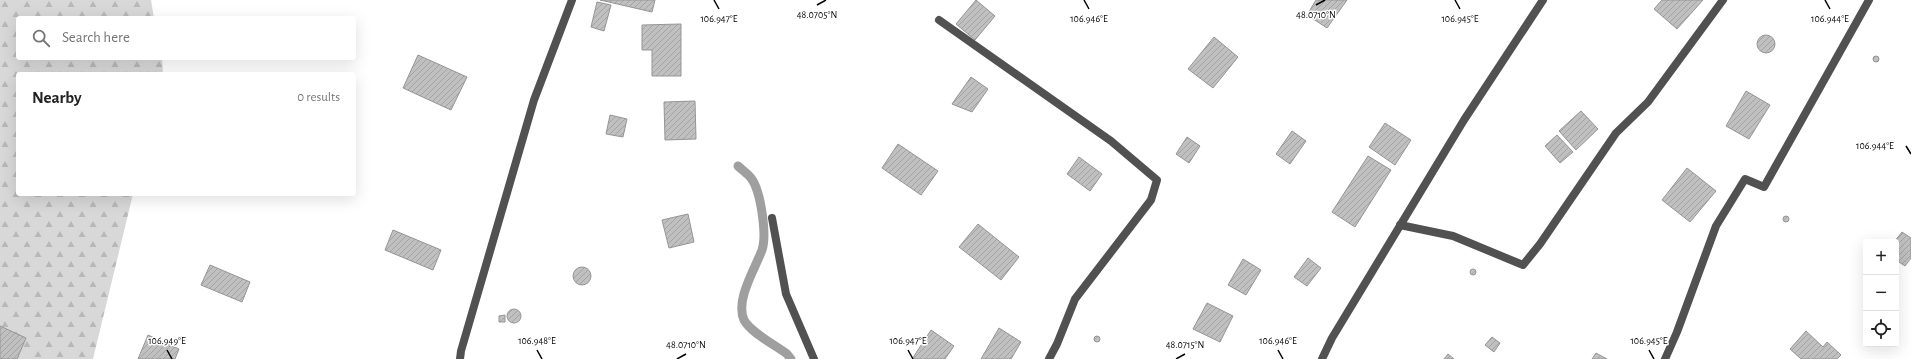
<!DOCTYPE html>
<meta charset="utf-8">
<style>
body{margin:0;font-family:"Alegreya Sans",sans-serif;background:#f6f6f6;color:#222}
.controls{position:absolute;right:12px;bottom:12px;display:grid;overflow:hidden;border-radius:4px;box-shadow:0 4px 16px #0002}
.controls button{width:36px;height:36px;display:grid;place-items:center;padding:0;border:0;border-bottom:1px solid #e0e0e0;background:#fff;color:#222;font:20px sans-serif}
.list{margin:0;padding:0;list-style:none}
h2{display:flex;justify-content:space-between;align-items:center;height:52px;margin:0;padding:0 16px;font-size:17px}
h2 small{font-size:13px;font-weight:400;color:#767676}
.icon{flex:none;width:22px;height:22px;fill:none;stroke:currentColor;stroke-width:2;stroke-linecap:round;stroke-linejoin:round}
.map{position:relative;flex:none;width:1911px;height:359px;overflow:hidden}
.search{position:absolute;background:#fff;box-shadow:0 4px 16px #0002;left:16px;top:16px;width:340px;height:44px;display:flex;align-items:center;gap:10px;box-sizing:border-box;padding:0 14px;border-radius:4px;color:#767676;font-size:15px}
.panel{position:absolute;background:#fff;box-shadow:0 4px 16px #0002;left:16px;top:72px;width:340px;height:124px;border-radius:4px}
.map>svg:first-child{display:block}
</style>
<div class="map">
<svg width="1911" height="359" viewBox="0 0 1911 359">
<defs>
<pattern id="forest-firs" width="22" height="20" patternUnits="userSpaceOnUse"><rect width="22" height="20" fill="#d8d8d8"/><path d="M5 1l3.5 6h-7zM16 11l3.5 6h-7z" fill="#b8b8b8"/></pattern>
<pattern id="building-hatch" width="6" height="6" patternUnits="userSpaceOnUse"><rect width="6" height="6" fill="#c0c0c0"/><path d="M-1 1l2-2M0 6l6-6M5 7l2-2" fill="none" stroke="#a3a3a3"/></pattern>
</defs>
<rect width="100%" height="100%" fill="#fff"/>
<path fill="url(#forest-firs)" d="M0,0H151L154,18H18V58H162L163,74H18V194H133L93,359H0Z"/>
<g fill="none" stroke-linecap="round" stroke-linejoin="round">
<path stroke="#9f9f9f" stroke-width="9" d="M738,166C742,170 748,174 751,178C761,191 767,235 762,250C755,269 735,300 744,320C750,332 775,345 787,354L791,359"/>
</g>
<g fill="url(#building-hatch)" stroke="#959595">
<path d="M600,0H655L652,12Z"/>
<path d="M976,0L995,16L975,40L956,24Z"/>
<path d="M1316,0H1347L1327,28L1307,15Z"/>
<path d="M1662,0H1703L1677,29L1654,9Z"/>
<path d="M597,2L611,5L604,31L591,27Z"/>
<path d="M681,24V76H652V50H642V25Z"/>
<circle cx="1766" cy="44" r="9"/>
<path d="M1214,37L1238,57L1213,88L1188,69Z"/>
<path d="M418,55L467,77L451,110L403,88Z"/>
<circle cx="1876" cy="59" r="3"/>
<path d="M971,77L988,89L972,112L952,104Z"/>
<path d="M1746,91L1770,105L1749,139L1726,126Z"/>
<path d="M695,101L696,139L665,140L664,102Z"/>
<path d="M1581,111L1598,129L1576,150L1559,131Z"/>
<path d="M610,115L627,119L623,137L606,134Z"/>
<path d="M1385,123L1411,140L1395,165L1369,147Z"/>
<path d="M1292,131L1306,141L1290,164L1276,154Z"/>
<path d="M1557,135L1573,152L1560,163L1545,146Z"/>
<path d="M1187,137L1200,146L1189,163L1176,154Z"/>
<path d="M898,144L938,171L921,195L882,168Z"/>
<path d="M1368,156L1391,170L1355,227L1332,212Z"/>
<path d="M1079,157L1102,174L1090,191L1067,174Z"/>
<path d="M1687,168L1716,191L1690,222L1662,200Z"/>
<path d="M688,214L694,242L669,248L662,220Z"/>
<circle cx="1786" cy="219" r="3"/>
<path d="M978,224L1019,257L1001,280L959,247Z"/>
<path d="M393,230L441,250L433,270L385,250Z"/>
<path d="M1902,232L1911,238V258L1905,266L1896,260V242H1894Z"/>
<path d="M1308,258L1321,268L1307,286L1294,277Z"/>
<path d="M1243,259L1261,270L1246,295L1228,285Z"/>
<path d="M210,265L250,282L242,302L201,285Z"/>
<circle cx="582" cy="276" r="9"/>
<circle cx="1473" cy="272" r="3"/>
<path d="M1207,303L1233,316L1220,342L1193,329Z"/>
<circle cx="514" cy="316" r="7"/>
<path d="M505,315V322H499V316Z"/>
<path d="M0,326L26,338L17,359H0Z"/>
<path d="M999,328L1021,342L1011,359H981Z"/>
<path d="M931,330L954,346L945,359H912Z"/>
<path d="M1806,331L1823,347L1827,342L1841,355L1837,359H1801L1790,349Z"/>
<path d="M148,335L179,349L175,359H138Z"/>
<circle cx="1097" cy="339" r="3"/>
<path d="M1492,337L1500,343L1494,352L1485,345Z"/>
<path d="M1596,353L1607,359H1592Z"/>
<path d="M1448,354L1454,359H1444Z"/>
</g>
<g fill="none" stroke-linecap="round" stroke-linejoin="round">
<g stroke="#515151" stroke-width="8">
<path d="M939,20L1111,141L1157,180L1151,200L1075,299L1057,344L1049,359"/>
<path d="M772,218L786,294L814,359"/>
<path d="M1400,225L1453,236L1523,265L1540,244L1616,133L1648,102L1723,0"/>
<path d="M460,359L461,351L534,100L572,0"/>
<path d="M1322,359L1332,338L1464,120L1543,0"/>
<path d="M1665,359L1677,332L1716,226L1745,179L1764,187L1869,0"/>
</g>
</g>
<path fill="none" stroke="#000" stroke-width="1.5" d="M714,0L719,9M1084,0L1089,9M1455,0L1460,9M1825,0L1830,9M817,5L826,0M1316,5L1325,0M1906,146L1911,154M167,350L172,359M537,350L542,359M908,350L913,359M1278,350L1283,359M1649,350L1654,359M677,359L686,354M1176,359L1185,354"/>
<g font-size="10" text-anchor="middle" fill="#000" stroke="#fff" stroke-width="3" stroke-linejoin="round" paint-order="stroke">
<text x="817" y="18">48.0705°N</text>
<text x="1316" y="18">48.0710°N</text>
<text x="719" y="22">106.947°E</text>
<text x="1089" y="22">106.946°E</text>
<text x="1460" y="22">106.945°E</text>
<text x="1830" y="22">106.944°E</text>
<text x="1875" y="149">106.944°E</text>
<text x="167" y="344">106.949°E</text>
<text x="537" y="344">106.948°E</text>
<text x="908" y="344">106.947°E</text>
<text x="1278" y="344">106.946°E</text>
<text x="1649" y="344">106.945°E</text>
<text x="686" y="348">48.0710°N</text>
<text x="1185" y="348">48.0715°N</text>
</g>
</svg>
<div class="controls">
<button>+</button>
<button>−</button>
<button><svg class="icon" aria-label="locate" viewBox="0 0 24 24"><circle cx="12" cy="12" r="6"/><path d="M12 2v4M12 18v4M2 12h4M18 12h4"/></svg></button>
</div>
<div class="search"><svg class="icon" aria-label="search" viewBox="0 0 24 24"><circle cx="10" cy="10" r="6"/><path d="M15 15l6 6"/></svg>Search here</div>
<section class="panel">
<h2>Nearby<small>0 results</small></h2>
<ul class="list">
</ul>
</section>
</div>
